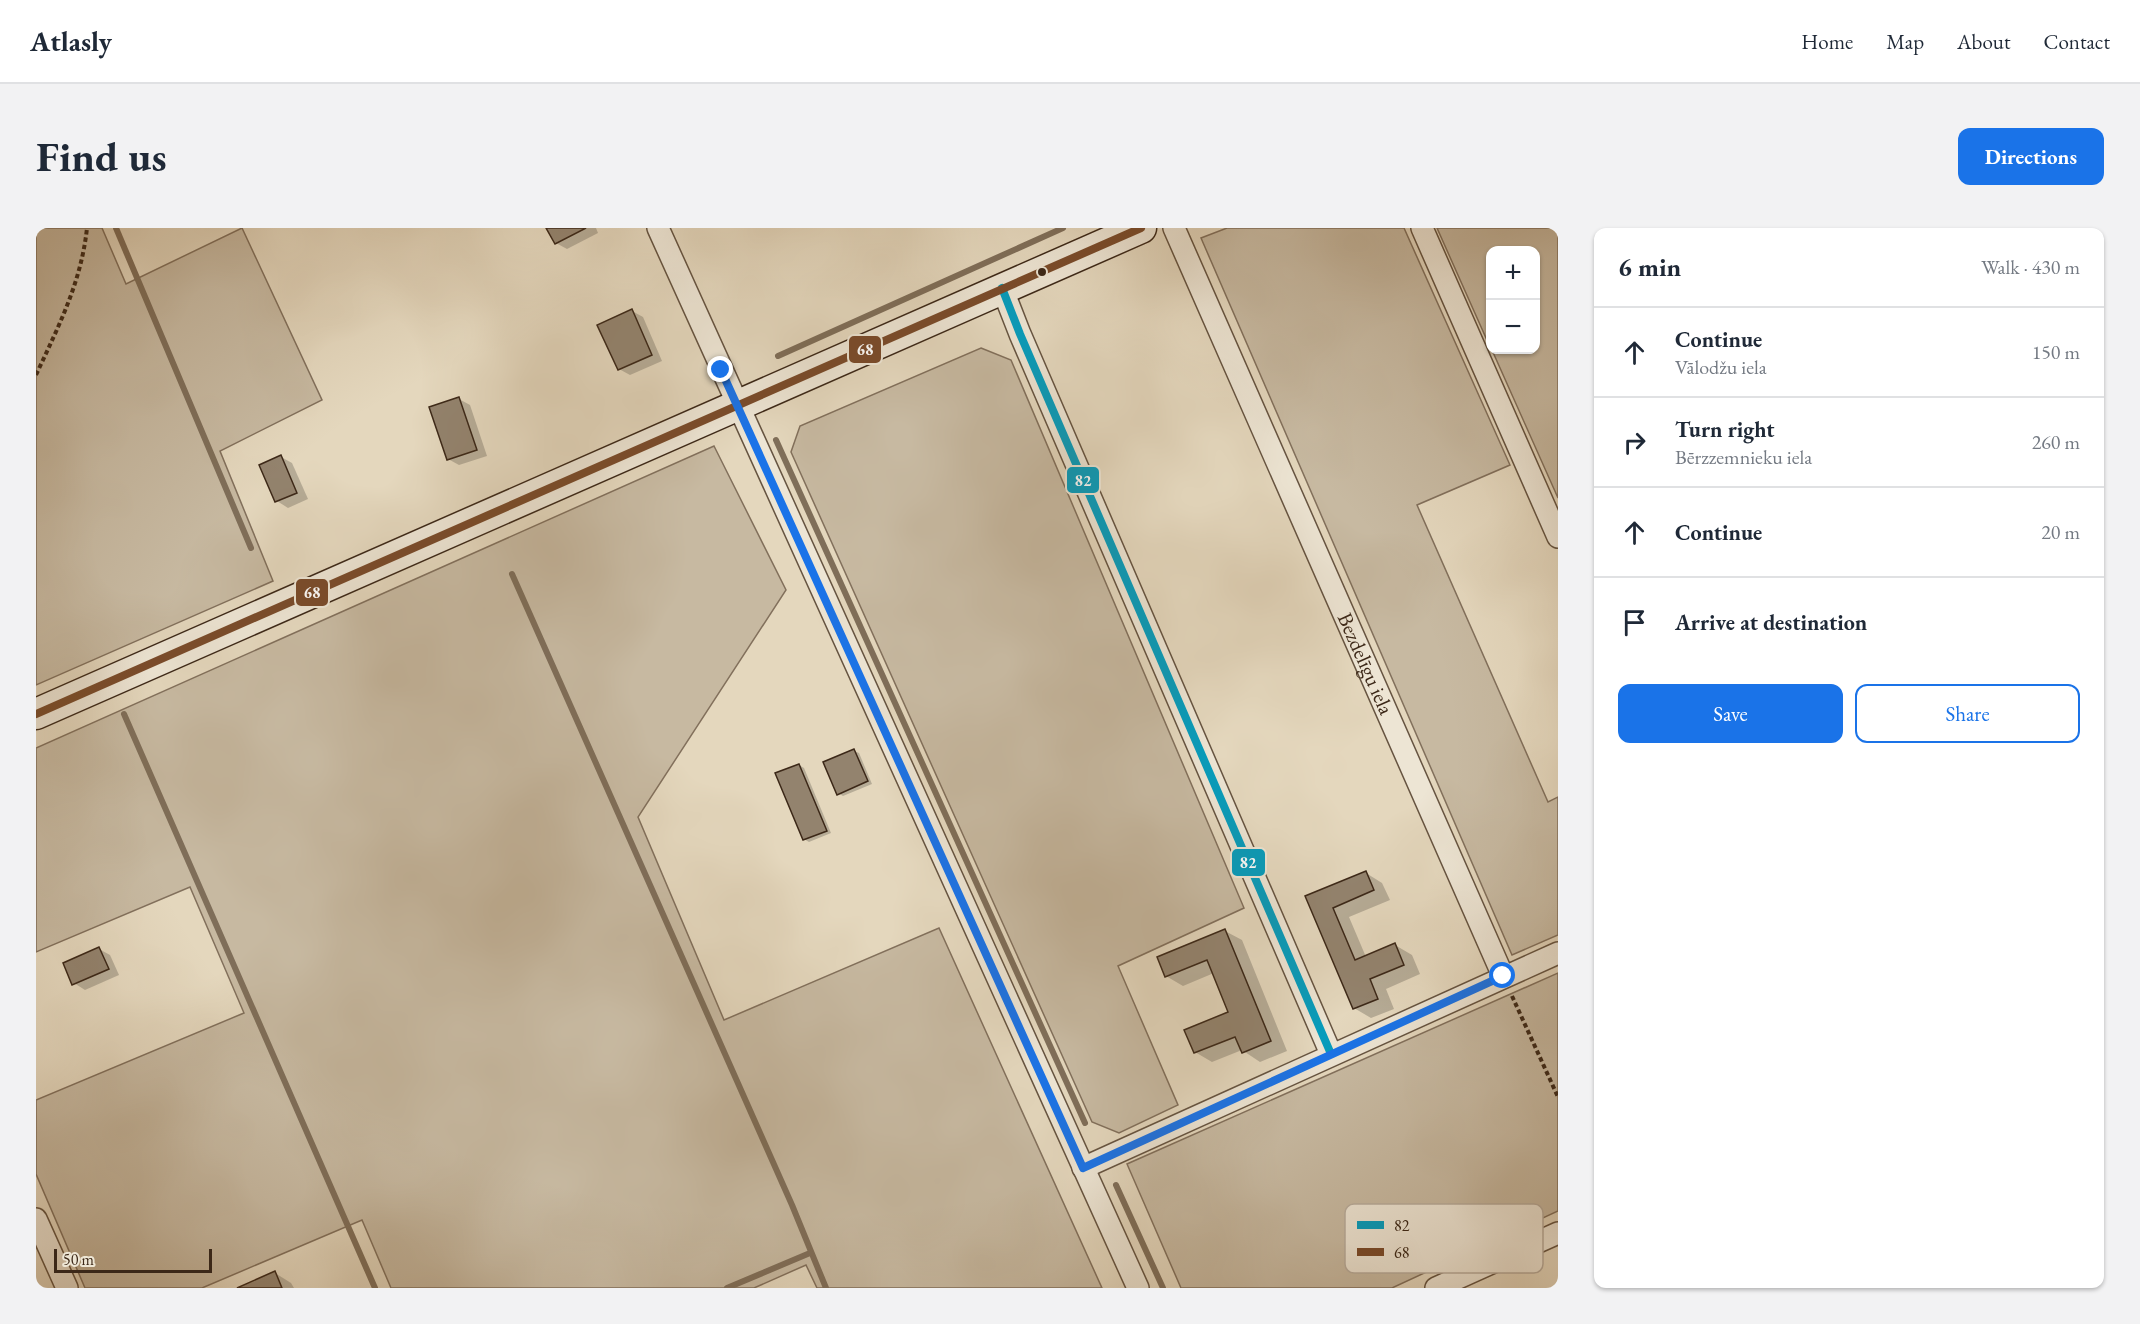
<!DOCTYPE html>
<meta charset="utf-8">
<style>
body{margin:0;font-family:"EB Garamond",serif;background:#f2f2f3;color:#1f2937}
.controls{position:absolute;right:18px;top:18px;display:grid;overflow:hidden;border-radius:12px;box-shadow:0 2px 4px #0004}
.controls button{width:54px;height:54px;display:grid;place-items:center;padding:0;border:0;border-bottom:2px solid #e0e1e3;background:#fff;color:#1f2937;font:30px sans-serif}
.scale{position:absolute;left:18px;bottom:15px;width:158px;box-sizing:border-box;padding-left:6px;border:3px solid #3c2818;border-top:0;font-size:16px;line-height:21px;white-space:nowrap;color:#3c2818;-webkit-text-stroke:4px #ede5d4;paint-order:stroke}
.stop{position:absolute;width:18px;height:18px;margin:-14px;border:4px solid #1a73e8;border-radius:50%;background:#fff}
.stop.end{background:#1a73e8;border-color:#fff;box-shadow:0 2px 6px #0008}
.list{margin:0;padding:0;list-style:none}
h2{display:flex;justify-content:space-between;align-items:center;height:78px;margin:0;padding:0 24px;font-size:26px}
h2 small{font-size:20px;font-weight:400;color:#747a83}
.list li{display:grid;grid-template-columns:39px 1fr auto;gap:18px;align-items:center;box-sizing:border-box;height:90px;padding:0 24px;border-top:2px solid #e0e1e3}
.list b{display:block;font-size:22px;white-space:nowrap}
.list p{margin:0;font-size:20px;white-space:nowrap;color:#747a83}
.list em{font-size:20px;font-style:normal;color:#747a83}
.actions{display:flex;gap:12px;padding:18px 24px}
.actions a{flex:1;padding:14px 0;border:2px solid #1a73e8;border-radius:12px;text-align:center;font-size:21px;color:#1a73e8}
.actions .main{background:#1a73e8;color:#fff}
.icon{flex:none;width:33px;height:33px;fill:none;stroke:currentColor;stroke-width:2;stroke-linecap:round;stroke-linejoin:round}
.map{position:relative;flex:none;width:1522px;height:1060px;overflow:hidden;border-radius:12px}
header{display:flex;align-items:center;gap:36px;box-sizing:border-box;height:84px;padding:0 30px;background:#fff;border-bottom:2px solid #e0e1e3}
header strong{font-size:28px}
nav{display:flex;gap:33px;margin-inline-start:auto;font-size:21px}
.intro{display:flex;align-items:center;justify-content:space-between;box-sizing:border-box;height:144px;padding:0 36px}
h1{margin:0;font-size:42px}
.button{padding:15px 27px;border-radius:12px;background:#1a73e8;color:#fff;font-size:21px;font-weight:700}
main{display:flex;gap:36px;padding:0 36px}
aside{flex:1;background:#fff;border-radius:12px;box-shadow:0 2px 4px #0004}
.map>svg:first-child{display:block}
</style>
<header>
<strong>Atlasly</strong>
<nav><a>Home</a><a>Map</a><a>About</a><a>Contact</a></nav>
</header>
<div class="intro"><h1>Find us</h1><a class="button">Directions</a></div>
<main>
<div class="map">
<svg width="1522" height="1060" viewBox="0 0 1522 1060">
<rect width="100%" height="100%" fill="#e4d7bd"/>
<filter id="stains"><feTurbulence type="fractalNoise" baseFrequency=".00333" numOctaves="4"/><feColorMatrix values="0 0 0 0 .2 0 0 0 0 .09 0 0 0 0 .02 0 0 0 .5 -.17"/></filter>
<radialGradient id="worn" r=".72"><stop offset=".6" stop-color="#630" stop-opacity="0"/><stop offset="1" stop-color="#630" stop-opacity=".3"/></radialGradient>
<g fill="#c7b9a1" stroke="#82705c" stroke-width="1.5">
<path d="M0,0H66L90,56L206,0L286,172L184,223L237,353L0,457Z"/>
<path d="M1191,0H1368L1474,237L1381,277L1512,574L1522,569V707L1476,727L1165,10Z"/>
<path d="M1401,0H1522V270L1456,122H1500V22H1454V119Z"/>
<path d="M945,120L975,132L1208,680L1082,738L1142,877L1083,905L1056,894L755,224L764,198Z"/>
<path d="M678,218L750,362L602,589L688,792L903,700L1066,1060H781L770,1037L718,1060H355L326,992L166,1060H49L0,946V872L208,785L154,659L0,724V520Z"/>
<path d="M1522,745V983L1356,1060H1145L1091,936Z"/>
</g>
<g fill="#0003">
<path d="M512,0H560L562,5L531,21L520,15Z"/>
<path d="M596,83L607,89L626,133L594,147L583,141Z"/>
<path d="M423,171L434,177L451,228L423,237L412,231Z"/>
<path d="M245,229L256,235L272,271L252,280L241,273Z"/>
<path d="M818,523L823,525L836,556L807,568L802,565Z"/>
<path d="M763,537L768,540L795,605L773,614L768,611Z"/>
<path d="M1330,645L1346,655L1354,672L1313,689L1330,729L1359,717L1376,727L1384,746L1350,761L1358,781L1335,790L1318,780L1271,669Z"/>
<path d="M1189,703L1206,712L1251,823L1224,834L1206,822L1176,834L1159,824L1194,785L1178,745L1147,758L1130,748Z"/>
<path d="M63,721L74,727L83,747L49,762L38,755Z"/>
<path d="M239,1045L255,1055L258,1060H204Z"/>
</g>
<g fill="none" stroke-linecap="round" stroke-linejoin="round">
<g stroke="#7f6e59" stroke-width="6">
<path d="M80,0L215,320"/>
<path d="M742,128L1027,0"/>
<path d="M740,212L1049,895"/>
<path d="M476,346L756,977L790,1060"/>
<path d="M88,486L339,1060"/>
<path d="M1080,957L1127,1060"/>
<path d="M691,1060L774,1025"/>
</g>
</g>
<g fill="#93836e" stroke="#3c2818" stroke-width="1.5">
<path d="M510,0H550L519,16Z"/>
<path d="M596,81L616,127L582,142L561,97Z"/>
<path d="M423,169L441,222L411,232L393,179Z"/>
<path d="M245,227L261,265L239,274L223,237Z"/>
<path d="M818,521L832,553L801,567L787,534Z"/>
<path d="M763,536L791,603L767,612L739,545Z"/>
<path d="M1330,643L1338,662L1297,680L1319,732L1359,715L1368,737L1334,751L1342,771L1317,781L1269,668Z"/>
<path d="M1189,701L1235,813L1206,825L1199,809L1158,825L1148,802L1192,784L1171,732L1129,749L1121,729Z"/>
<path d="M63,719L73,741L36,757L27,735Z"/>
<path d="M239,1043L246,1060H201Z"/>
</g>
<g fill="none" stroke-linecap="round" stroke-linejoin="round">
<g stroke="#665441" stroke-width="24">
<g id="street">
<path d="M622,0L1102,1060"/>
<path id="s1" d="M1138,0L1467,748"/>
<path d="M1386,0L1522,309"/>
<path d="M966,60L984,106L1295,826"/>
<path d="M1047,940L1522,725"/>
<path d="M0,991L31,1060"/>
<path d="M1400,1060L1522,1005"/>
</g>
</g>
<g stroke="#3c2818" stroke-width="33">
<path id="secondary" d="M0,486L1105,0"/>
</g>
<g stroke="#3c2818" stroke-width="4" stroke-dasharray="4.5 3" stroke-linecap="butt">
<path d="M0,147C23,97 45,55 51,0"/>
<path d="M1476,768L1522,869"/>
</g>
<use href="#street" stroke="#ede5d4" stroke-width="21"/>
<use href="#secondary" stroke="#ede5d4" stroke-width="30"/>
<g stroke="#ede5d4" stroke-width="12">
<path id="bus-1" d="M966,60L984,106L1295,826"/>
</g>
<g stroke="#ede5d4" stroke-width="12">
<path id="bus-2" d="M0,486L1105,0"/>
</g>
<use href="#bus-1" stroke="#069cbc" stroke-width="8"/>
<use href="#bus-2" stroke="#7a4b2a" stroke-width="8"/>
</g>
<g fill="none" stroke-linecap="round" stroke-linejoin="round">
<path stroke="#1a73e8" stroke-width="8" d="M685,142L1047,940L1467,748"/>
</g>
<circle fill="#3c2818" stroke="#ede5d4" stroke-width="2" cx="1006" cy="44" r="5"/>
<g text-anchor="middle" stroke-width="6" stroke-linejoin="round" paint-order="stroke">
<g font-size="21" fill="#3c2818" stroke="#ede5d4">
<text dy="7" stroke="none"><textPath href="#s1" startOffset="476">Bezdelīgu iela</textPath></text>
</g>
</g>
<rect x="1309" y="976" width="198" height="69" rx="9" fill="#ede5d4" stroke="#b8ac9c" stroke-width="1.5"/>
<rect x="1321" y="993" width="27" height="8" fill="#069cbc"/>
<rect x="1321" y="1020" width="27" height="8" fill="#7a4b2a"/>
<g font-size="16" fill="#3c2818">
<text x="1358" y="1003">82</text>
<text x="1358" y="1030">68</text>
</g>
<g stroke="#ede5d4" stroke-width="2">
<rect x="812" y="107" width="34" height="29" rx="6" fill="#7a4b2a"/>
<rect x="1030" y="238" width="34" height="28" rx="6" fill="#069cbc"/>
<rect x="259" y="350" width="34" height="29" rx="6" fill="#7a4b2a"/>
<rect x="1195" y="620" width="35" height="29" rx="6" fill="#069cbc"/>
</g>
<g font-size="16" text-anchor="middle" font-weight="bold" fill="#fff">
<text x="829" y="127">68</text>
<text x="1047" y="258">82</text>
<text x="276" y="370">68</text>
<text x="1212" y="640">82</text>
</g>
<rect width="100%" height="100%" filter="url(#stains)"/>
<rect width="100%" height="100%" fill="url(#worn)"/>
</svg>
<div class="controls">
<button>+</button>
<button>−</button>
</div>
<div class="scale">50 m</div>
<div class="stop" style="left:1467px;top:748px"></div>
<div class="stop end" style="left:685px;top:142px"></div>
</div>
<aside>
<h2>6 min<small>Walk · 430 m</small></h2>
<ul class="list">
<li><svg class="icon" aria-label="ahead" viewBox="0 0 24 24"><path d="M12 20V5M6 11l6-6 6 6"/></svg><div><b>Continue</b><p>Vālodžu iela</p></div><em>150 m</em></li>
<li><svg class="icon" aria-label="right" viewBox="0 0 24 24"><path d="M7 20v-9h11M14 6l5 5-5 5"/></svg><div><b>Turn right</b><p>Bērzzemnieku iela</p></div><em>260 m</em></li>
<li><svg class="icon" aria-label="ahead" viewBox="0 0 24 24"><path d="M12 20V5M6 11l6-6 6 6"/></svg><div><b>Continue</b></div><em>20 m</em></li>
<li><svg class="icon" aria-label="arrive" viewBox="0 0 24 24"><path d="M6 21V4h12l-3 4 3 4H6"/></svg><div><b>Arrive at destination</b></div></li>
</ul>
<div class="actions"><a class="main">Save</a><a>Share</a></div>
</aside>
</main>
